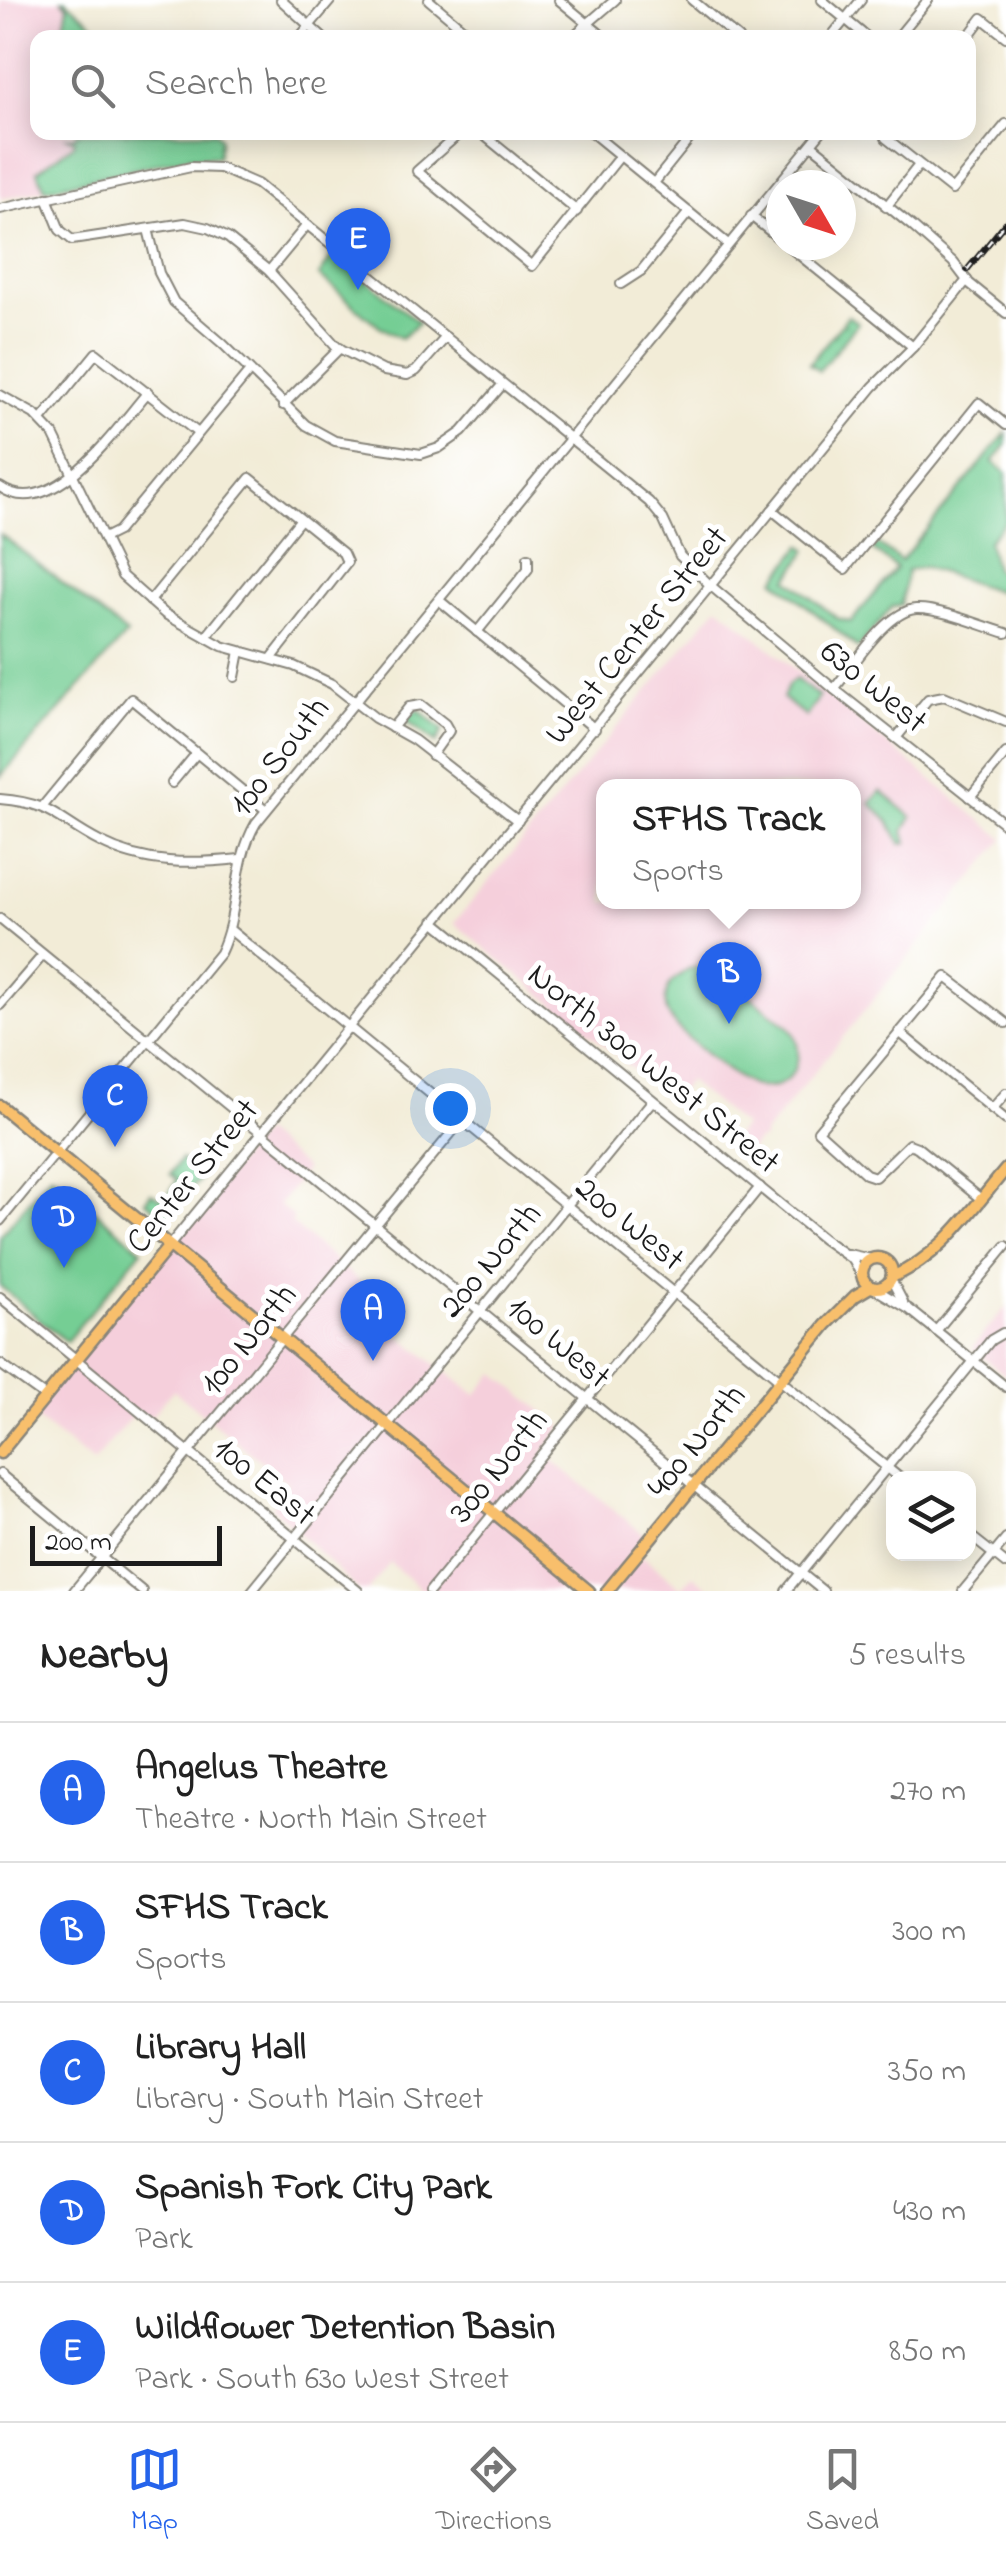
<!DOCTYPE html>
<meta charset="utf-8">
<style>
body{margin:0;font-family:"Indie Flower",sans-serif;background:#f6f6f6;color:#222}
.controls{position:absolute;right:30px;bottom:30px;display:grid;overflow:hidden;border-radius:20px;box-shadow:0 5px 25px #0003}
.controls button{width:90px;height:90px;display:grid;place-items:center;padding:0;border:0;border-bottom:2px solid #e0e0e0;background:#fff;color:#222;font:50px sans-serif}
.compass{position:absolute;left:766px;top:170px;width:90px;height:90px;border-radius:50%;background:#fff;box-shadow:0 5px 25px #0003;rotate:129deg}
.scale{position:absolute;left:30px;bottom:25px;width:192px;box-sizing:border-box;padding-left:10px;border:5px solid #1c1c1c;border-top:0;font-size:28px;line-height:35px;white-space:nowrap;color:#1c1c1c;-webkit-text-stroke:8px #fff;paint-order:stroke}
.you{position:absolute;left:450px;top:1108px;width:35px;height:35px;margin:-25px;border:8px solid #fff;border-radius:50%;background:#1a73e8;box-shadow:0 0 0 15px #1a73e833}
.badge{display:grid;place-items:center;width:65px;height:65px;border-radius:50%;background:#2563eb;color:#fff;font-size:32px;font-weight:700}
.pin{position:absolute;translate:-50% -82px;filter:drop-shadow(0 2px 5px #0008)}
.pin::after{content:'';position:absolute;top:52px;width:35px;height:30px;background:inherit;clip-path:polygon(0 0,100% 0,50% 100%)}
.popup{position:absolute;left:596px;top:779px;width:265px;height:130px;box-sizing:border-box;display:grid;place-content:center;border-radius:20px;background:#fff;filter:drop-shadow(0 2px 8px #0005);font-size:32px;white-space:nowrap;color:#767676}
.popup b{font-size:38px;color:#222}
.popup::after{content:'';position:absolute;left:50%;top:100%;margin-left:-20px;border:20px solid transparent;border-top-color:#fff}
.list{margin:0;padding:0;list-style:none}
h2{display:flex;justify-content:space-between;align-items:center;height:130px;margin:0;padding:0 40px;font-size:42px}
h2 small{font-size:32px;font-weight:400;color:#767676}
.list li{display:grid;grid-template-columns:65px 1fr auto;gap:30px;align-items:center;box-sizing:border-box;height:140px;padding:0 40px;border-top:2px solid #e0e0e0}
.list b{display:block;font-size:38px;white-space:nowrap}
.list p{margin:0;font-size:32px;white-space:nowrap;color:#767676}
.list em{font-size:32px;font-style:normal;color:#767676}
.icon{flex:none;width:55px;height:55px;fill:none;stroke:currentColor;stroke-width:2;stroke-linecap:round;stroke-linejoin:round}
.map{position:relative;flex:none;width:1006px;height:1591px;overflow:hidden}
.search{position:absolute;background:#fff;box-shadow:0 5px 25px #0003;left:30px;right:30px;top:30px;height:110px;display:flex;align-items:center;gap:25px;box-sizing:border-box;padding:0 35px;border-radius:20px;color:#767676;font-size:38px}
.sheet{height:830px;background:#fff}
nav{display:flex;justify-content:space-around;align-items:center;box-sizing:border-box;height:140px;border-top:2px solid #e0e0e0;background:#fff;font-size:28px;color:#767676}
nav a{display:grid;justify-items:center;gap:5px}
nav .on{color:#2563eb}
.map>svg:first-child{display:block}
</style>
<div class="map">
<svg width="1006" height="1591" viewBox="0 0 1006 1591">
<defs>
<pattern id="garden-dots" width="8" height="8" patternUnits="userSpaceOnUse" patternTransform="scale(2.5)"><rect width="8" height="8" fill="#75ce94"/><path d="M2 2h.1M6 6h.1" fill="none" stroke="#65b07f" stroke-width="1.8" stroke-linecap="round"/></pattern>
</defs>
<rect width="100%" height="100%" fill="#fff"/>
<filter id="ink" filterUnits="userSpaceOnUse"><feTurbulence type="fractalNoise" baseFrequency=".01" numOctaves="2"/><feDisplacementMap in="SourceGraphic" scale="20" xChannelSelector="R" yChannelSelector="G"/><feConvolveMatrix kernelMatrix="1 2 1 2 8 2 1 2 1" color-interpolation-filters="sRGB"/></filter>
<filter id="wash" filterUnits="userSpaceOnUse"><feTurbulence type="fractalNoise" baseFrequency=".0048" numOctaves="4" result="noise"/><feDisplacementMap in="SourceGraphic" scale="40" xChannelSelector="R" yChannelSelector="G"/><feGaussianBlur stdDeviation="2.25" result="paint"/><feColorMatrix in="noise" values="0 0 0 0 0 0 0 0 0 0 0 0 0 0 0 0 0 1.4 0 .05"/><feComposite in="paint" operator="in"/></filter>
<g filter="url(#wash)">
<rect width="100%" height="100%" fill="#f2ecd7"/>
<g fill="#f5cfdb" fill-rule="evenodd">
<path d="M0,0H66L108,37L38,38V132L214,133L220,138L218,157H188L0,199Z"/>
<path d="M718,606L1004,839L764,1134L762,1141L759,1139L745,1157L729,1144L743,1126L688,1081L671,1100L454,923ZM604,786H854V902H604Z"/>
<path d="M262,1133L306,1169L279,1205L293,1217L292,1224L381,1300L370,1313L476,1395L495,1373L563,1427L543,1453L650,1539L637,1556L644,1557L681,1588L693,1575L713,1591H423L390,1563L367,1591H359L272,1507L288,1483L173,1390L148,1420L136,1411L93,1463L31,1415Z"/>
<path d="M1006,1307V1376L972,1348Z"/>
</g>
<g fill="#75ce94" stroke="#487558" stroke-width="2.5">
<path d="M62,0H66L108,37H68L63,30L68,6Z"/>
<path d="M214,132L220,138L218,157H188L45,189L37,171L74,144V140L67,137L75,136L76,133Z"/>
<path d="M334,253L419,323L401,338C368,324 348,297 319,276Z"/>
<path d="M1006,433V445L993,462L1006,472V521L988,541L995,569L1006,578V594L924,567L907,571L901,605L892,607L858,648L775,580L802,545L808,550L788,579L837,618L851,622L896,568L872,549L876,543L901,561Z"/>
<path d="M0,534L127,634L0,777Z"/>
<path d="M796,679L819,697L806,717L783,698L788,685Z"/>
<path d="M419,710L443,730L436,743L406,720L412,712Z"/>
<path d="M881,791L912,817L904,831L907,843L901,844L889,822L870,803Z"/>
<path d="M704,966L722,974L790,1028C810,1055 791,1097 754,1086C736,1081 672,1029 667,1012C664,1001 666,991 671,982L688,969Z"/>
<path d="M181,1159L202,1176L166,1218L145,1201L151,1193L161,1199L169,1194L177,1180L170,1174Z"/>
<path d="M51,1174L142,1250L66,1342L0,1286V1236Z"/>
</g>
<path fill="url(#garden-dots)" stroke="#487558" stroke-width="2.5" d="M848,316L858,323L819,371L809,364Z"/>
</g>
<g filter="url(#ink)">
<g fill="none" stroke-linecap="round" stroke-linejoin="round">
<g stroke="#87847a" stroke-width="12">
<g id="minor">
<path d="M281,0L323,38"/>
<path d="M429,0L474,38"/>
<path d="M559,0L605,38"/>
<path d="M692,0L738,38"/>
<path d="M822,0L868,38"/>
<path d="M299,38L331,0"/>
<path d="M571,38L615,0"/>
<path d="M830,38L861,0"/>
<path d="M897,38L928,0"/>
<path d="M967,38L982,18L1006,37"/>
<path d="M461,132L417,171L532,266L620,156"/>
<path d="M480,132L577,211"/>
<path d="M591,132L728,244"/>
<path d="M890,132L886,138L952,190L1006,124"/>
<path d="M812,145L912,226L953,262L969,283L1006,313"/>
<path d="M654,183L695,132"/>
<path d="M47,198L60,230L72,240L185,223L208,228L228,238L269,271L337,347L384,371L407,375L416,371L446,337"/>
<path d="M886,207L919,165"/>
<path d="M0,209L191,167L220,168L257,184L649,502L663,519L680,556L711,586L834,689L1006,825"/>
<path d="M751,216L781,240"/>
<path d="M148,229L159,273L174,302L223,344L306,425L335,441L421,454L439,448L462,432L503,384"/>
<path d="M787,245L913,347"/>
<path d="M269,271L307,225"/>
<path d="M621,284L641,271L689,212"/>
<path d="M0,395L34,414L53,434L122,576L165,614L222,646L294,666L332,684L375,718L414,740L518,821"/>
<path d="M283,405L340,348"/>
<path d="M41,420L96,353L198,433"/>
<path d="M0,487C53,524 118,426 148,392"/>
<path d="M772,510L845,569L979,403L1006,425"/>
<path d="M104,538L118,531L250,371"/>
<path d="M150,601L250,478L343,553L347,562L271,659"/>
<path d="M440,601L595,729"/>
<path d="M477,632L528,569V558"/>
<path d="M206,637L300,520"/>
<path d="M235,677L240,651"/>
<path d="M834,689C853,667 886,611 916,609C940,608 982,626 1006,633"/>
<path d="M392,728L409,707L421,705L445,724L449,731L432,755"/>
<path d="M896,738L928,699L944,696L1006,722"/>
<path d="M172,783L196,754"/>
<path d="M970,797L1006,753"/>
<path d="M0,799C53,803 57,820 100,842C145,865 191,864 240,859"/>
<path d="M43,806L131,699L266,810"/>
<path d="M0,919L823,1591"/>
<path d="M434,921L823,1239L853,1260L861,1274"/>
<path d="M229,929L901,1479"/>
<path d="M0,1005L43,955"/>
<path d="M899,1032L1006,1120"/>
<path d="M992,1109L1006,1093"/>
<path d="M981,1199L917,1147L909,1144L875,1177L866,1174L818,1131L946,977L1006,1023"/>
<path d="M0,1221L220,953C240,912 232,864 256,823L821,132"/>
<path d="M169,1246L873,387L913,347L967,280"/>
<path d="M848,1254L871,1259"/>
<path d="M891,1279L903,1302"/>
<path d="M875,1289L909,1309L1006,1387"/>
<path d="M0,1297L358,1591"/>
<path d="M936,1331L1006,1246"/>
<path d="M0,1364L46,1397"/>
<path d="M0,1474L142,1591"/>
<path d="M968,1534L1006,1564"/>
<path d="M74,1591L462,1120"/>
<path d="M252,1591L652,1101"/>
<path d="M430,1591L760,1187"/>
<path d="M786,1591L991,1340L1003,1333"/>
<path d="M963,1591L1006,1539"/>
</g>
</g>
<g stroke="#87847a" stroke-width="15">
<g id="major">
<path d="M0,1106L589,1591"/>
<circle cx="877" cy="1273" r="15"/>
<path d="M892,1277C942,1256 972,1209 1006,1169"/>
<path d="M0,1453L169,1246"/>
<path d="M607,1591L826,1325L855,1296L870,1287"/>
</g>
</g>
<use href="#minor" stroke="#fff" stroke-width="8"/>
<use href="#major" stroke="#f8bf6c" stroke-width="10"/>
<g stroke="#1c1c1c" stroke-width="6">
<path id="rail" d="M967,270L1006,222"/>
</g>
<use href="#rail" stroke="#fff" stroke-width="2.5" stroke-dasharray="8" stroke-linecap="butt"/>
</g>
</g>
<g text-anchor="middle" stroke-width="10" stroke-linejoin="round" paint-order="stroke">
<g font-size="35" fill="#1c1c1c" stroke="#fff">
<text transform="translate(635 634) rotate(-51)" y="12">West Center Street</text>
<text transform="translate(875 685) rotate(39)" y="12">630 West</text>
<text transform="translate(278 755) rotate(-52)" y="12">100 South</text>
<text transform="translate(655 1067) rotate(39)" y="12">North 300 West Street</text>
<text transform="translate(191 1175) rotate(-51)" y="12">Center Street</text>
<text transform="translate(631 1222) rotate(39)" y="12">200 West</text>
<text transform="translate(489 1259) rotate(-50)" y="12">200 North</text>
<text transform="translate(247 1338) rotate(-51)" y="12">100 North</text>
<text transform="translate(560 1341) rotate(40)" y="12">100 West</text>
<text transform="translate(695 1440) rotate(-51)" y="12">400 North</text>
<text transform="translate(497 1465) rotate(-51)" y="12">300 North</text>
<text transform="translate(266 1480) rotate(39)" y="12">100 East</text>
</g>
</g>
</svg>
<div class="controls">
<button><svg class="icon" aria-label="layers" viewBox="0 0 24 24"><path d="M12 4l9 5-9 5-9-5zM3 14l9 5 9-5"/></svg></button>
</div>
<svg class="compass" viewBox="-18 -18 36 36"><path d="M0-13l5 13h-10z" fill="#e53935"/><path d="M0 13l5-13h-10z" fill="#767676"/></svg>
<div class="scale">200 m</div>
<div class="you"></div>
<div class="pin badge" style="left:373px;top:1361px">A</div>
<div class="pin badge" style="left:729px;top:1024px">B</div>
<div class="popup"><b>SFHS Track</b>Sports</div>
<div class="pin badge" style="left:115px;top:1147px">C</div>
<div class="pin badge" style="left:64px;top:1268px">D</div>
<div class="pin badge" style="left:358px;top:290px">E</div>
<div class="search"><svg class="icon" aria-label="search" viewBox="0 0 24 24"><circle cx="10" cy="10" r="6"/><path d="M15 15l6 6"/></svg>Search here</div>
</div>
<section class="sheet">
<h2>Nearby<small>5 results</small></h2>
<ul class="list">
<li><span class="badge">A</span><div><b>Angelus Theatre</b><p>Theatre · North Main Street</p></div><em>270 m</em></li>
<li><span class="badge">B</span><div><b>SFHS Track</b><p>Sports</p></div><em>300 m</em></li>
<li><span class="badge">C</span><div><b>Library Hall</b><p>Library · South Main Street</p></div><em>350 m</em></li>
<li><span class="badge">D</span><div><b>Spanish Fork City Park</b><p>Park</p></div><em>430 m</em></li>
<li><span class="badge">E</span><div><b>Wildflower Detention Basin</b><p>Park · South 630 West Street</p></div><em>850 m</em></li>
</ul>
</section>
<nav>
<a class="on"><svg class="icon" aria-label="map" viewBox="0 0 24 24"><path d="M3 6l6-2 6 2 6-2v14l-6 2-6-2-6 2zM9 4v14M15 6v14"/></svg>Map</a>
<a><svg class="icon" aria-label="directions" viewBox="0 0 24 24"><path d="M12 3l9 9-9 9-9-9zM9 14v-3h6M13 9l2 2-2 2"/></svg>Directions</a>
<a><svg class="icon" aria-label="saved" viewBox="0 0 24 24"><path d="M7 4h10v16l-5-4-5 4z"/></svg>Saved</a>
</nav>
